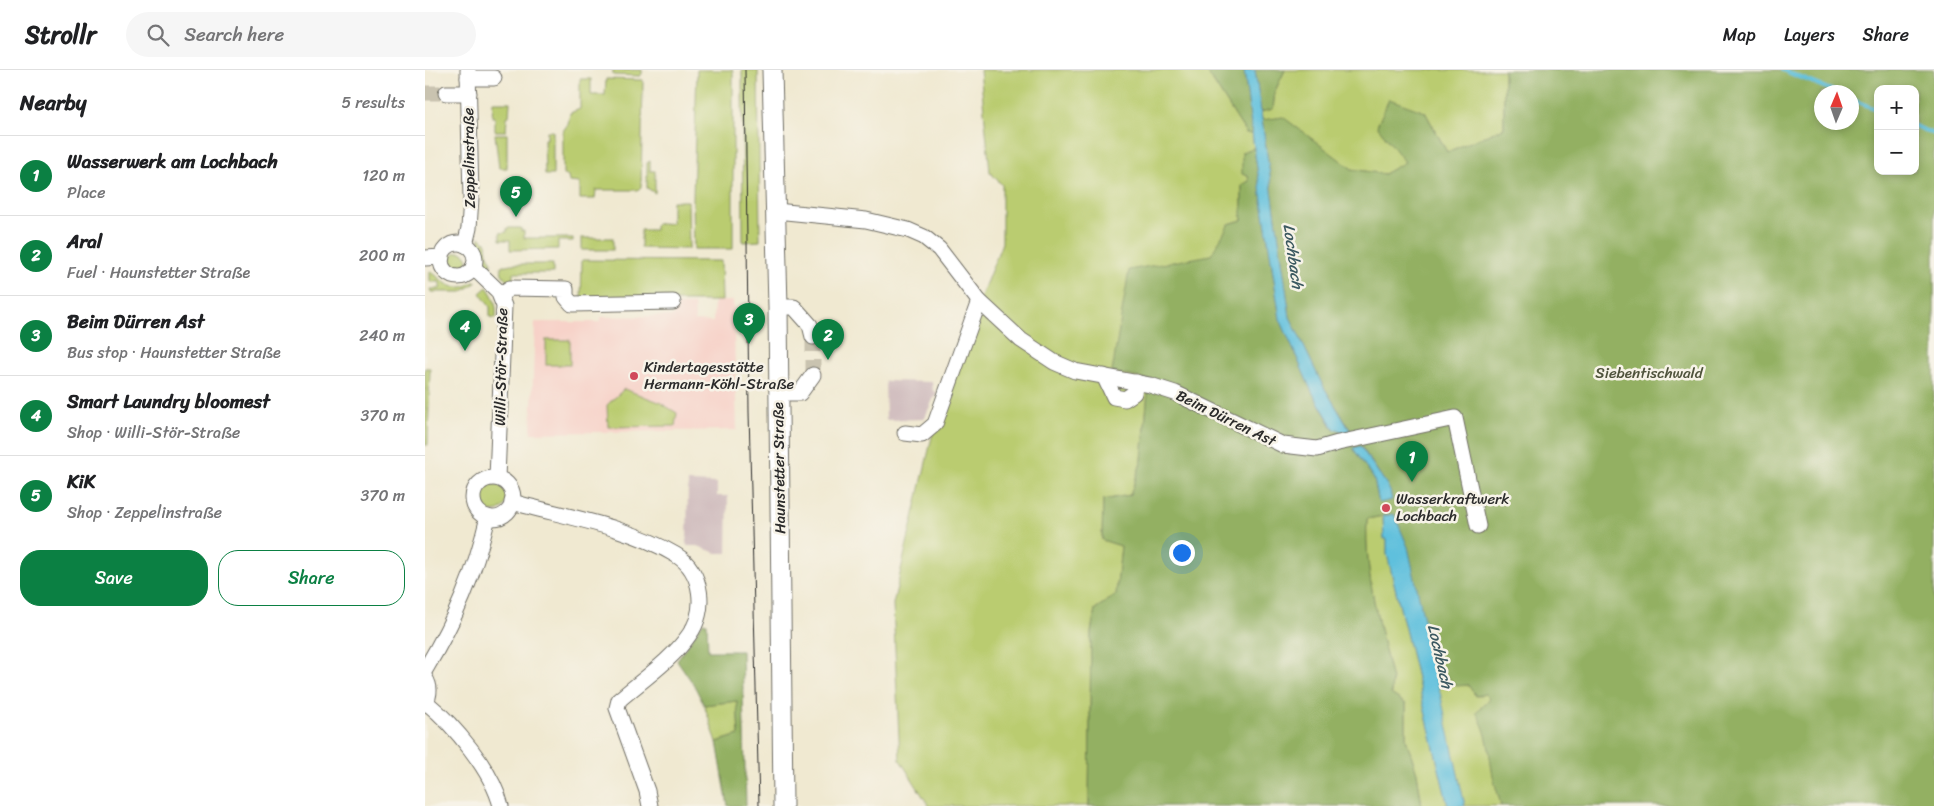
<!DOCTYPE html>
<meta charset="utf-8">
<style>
body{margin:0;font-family:Sriracha,sans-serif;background:#f6f6f6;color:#202124}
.controls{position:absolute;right:15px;top:15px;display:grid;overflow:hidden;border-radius:10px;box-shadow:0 2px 8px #0003}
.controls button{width:45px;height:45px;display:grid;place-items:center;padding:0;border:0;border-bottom:1px solid #e0e0e0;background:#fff;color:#202124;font:25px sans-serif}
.compass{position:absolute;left:1389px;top:15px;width:45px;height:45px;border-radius:50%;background:#fff;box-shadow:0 2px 8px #0003;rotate:2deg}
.you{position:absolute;left:756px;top:482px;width:18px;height:18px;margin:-12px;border:4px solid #fff;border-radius:50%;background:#1a73e8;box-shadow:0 0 0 8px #1a73e833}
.badge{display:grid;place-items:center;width:32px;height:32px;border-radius:50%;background:#0b8043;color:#fff;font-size:16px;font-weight:700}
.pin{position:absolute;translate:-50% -41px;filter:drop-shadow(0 1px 2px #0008)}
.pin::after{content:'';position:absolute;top:26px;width:18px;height:15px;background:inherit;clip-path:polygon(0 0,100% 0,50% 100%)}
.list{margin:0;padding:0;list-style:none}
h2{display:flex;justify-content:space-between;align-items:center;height:65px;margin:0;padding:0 20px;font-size:21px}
h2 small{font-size:16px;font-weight:400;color:#757577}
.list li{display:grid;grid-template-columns:32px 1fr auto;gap:15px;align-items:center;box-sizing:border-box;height:80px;padding:0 20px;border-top:1px solid #e0e0e0}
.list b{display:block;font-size:19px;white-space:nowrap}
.list p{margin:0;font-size:16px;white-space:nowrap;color:#757577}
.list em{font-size:16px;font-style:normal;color:#757577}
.actions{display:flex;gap:10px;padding:15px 20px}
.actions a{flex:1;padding:11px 0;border:1px solid #0b8043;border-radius:20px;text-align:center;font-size:18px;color:#0b8043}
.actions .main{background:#0b8043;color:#fff}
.icon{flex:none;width:28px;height:28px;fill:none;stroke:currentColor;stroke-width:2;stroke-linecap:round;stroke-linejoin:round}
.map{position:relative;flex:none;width:1509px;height:736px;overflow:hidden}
header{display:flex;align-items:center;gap:30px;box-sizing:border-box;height:70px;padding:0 25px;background:#fff;border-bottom:1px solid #e0e0e0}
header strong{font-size:24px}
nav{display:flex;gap:28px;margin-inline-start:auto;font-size:18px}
.search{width:350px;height:45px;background:#f6f6f6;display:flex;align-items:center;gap:12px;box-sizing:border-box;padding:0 18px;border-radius:28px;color:#757577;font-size:19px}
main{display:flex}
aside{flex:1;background:#fff}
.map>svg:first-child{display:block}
</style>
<header>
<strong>Strollr</strong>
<div class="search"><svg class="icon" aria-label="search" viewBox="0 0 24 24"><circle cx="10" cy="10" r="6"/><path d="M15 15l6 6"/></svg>Search here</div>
<nav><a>Map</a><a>Layers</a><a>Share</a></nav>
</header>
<main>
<aside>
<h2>Nearby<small>5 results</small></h2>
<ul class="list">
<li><span class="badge">1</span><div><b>Wasserwerk am Lochbach</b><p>Place</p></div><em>120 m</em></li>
<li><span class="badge">2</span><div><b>Aral</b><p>Fuel · Haunstetter Straße</p></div><em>200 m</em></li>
<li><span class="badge">3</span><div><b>Beim Dürren Ast</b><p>Bus stop · Haunstetter Straße</p></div><em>240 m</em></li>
<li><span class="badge">4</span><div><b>Smart Laundry bloomest</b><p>Shop · Willi-Stör-Straße</p></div><em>370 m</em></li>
<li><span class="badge">5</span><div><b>KiK</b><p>Shop · Zeppelinstraße</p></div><em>370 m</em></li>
</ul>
<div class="actions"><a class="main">Save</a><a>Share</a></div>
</aside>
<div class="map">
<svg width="1509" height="736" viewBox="0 0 1509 736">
<rect width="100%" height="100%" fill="#f7f3e8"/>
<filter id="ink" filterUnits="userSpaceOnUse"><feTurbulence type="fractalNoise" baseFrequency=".02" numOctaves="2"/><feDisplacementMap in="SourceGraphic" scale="10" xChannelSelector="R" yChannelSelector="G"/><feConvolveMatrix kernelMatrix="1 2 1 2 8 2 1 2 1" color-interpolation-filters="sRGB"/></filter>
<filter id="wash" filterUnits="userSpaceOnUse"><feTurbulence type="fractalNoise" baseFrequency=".0096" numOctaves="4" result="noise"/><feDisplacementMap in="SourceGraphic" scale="20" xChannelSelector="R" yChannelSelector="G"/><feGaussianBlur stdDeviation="1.12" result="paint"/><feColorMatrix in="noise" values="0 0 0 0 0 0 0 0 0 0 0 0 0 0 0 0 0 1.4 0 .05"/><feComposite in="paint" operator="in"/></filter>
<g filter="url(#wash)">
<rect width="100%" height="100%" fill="#f0e9d1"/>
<path fill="#f7d1c8" d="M289,231H308L312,360L106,363L110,252H175V247L248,246V235H269L270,251L288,252Z"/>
<g fill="#d2bfc0">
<path d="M460,311L507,312L508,322L512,321L499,349L461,350Z"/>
<path d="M263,412L292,413V426H303L302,483H291L273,476H262Z"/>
</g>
<g fill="#bacc6f" stroke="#727c4d">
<path d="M188,0H217V4L215,6L188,5Z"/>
<path d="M272,0H308V179H269L268,128Z"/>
<path d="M317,0H333L335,171L318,172Z"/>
<path d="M555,0H781L821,63L827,64L829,78L817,82L824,111L817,116V150L804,154L724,310L717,390L705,425L678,430L677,470L696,476L691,525L670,539L666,563L664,736H504L475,690L468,534L510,354L554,231L577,173V115L565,102Z"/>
<path d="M860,0H1079V58L1022,82L1000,42L952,56L981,92L959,104L927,99L858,48L837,50L836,42L848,39L850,21Z"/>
<path d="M155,9H166V25H180L181,9L218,10L216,117L213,120H171L170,129H155V113L144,112L143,106L138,105V61L143,54L145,43L155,39Z"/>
<path d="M68,32H85L84,46L82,47L81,61H70V47H67Z"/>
<path d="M122,61H128V105H120L119,69H122Z"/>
<path d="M70,64H82V98H74Z"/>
<path d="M225,91V101H230V123L222,118V93Z"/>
<path d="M247,131H263L264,179L216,178V160H230V154L247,153Z"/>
<path d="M82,158H96V161H99V168H148V171H133V179L85,180V170H75V163L82,162Z"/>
<path d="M55,167L61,173L62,183L67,193L62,199L56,194L59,189L57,183L53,179Z"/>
<rect x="157" y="168" width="31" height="12"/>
<circle cx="34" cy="191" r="9"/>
<path d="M157,190L296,191L297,231H156Z"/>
<path d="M86,194H128V203H88V218L77,204L76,196Z"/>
<path d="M5,201C16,208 22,219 37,217C44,216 46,211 52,212L37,222H6L5,219H15V212H5Z"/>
<path d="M62,217C70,228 72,235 71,248L65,247V237L55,223Z"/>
<rect x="121" y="270" width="24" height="25"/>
<path d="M0,298H5L3,375H0Z"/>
<path d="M199,319L234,332L252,343L250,356L183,357L182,335Z"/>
<circle cx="68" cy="428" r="14"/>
<path d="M958,446L959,468L962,469V484L1023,736H997L992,703L981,669V634L966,624L967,610C955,557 939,504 942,449Z"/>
<path d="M1022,606L1031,615H1043L1051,626L1060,624L1065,629L1052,642L1060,658L1076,736H1040L1011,608Z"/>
<path d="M312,631L314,665L292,672L279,635Z"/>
</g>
<g fill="#93b062" stroke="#5f6e46" fill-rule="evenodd">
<path d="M781,0H819L827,64L821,63Z"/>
<path d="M830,0H860L850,21L848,39L836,42Z"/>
<path d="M1079,0H1509V736H1076C1074,726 1070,716 1068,706C1063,680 1065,666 1051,642L1065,629L1060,624L1051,626L1043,615L1031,616L1022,606L1011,608L983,478L969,444L942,449C939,504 955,557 967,610L966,624L981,634V669L992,703L997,736H664L666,563L670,539L691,525L696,476L677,470L678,430L705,425L717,390L724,310L687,302L704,200L786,185L804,154L817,150V115L824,111L823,106L817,104V82L829,78L855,249L886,320L909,360L913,359L926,361L897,314L865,247L837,50L858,47L927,99L959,104L980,92L952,56L964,29L1000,42L1022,82L1079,58ZM1453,19H1490V101H1453ZM1396,22H1426V52H1396ZM936,376L962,415L954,432L949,409L928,378Z"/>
<path d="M278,552L282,553L283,581H317L321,736H303L292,672L314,665L312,631L279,635L269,615L252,590Z"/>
</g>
<g fill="#5fc0dd" stroke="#457684">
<path d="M819,0H830L865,247L897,314L926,362L918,363L913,359L910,360L886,320L855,249L829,78Z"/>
<path d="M935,376L962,415L965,421L967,430L954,433L949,409L928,378Z"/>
<path d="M969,444L983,477L1040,736H1023L962,484V469H959L958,446Z"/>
</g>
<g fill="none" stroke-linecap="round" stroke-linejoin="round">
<g stroke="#5fc0dd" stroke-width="4">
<path d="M1357,0L1411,22"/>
<path d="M1426,29L1453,40"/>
<path d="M1490,56L1509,64"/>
</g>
</g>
</g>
<g filter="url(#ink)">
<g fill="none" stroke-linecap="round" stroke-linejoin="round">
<g stroke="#c9c3b0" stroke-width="15" stroke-dasharray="15 8" stroke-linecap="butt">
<path d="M0,23H21"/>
<path d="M388,267V305"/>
</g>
<g stroke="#706e65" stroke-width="17">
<g id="minor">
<path d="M43,8H69"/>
<path d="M21,23H44"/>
<path d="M351,141L441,150L483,160L499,167L514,179L554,231L596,270L629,292L650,301L725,315L750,323L858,375L892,379L913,373L1030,348L1053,456"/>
<circle cx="33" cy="190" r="17"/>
<path d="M40,175L44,158L46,128L43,0"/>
<path d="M0,188L17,187"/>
<path d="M48,197L73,221L79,236L72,408"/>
<path d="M75,225L85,218L141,219V227L147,234L248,232"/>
<path d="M353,237H369L385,255L388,267"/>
<path d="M679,306L689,327L700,329L709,323L711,312"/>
<path d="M353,323H375L388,305"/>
<path d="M480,363L497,365L510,354L554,231"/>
<circle cx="68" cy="428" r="20"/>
<path d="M87,432C141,447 202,456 251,485C278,501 282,541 264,565C247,590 217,610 194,630L192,638L222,721L225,736"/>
<path d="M0,600C31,548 49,506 63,447"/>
<path d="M0,608C6,617 5,625 0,634"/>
<path d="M1,632C29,655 67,700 76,736"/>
</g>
</g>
<g stroke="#706e65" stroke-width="21">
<path id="major" d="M347,0L353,237L358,736"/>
</g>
<use href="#minor" stroke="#fff" stroke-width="15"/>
<use href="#major" stroke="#fff" stroke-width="19"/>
<path stroke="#2b2b2b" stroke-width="1" d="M320,0L324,342L334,736"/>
</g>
</g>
<g fill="#d1495b" stroke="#f7f3e8" stroke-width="2">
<circle cx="209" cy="306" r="5"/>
<circle cx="961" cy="438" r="5"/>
</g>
<g text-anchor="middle" stroke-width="5" stroke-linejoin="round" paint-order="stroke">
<g font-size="15" fill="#2b2b2b" stroke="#f7f3e8">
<text transform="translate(44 88) rotate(-91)" y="5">Zeppelinstraße</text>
<text transform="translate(76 297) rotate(-89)" y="5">Willi-Stör-Straße</text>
<text transform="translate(801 348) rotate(26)" y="5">Beim Dürren Ast</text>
<text transform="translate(354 398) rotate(-91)" y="5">Haunstetter Straße</text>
</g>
<g font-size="15" fill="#2b2b2b" stroke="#f7f3e8" text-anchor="start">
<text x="219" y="302">Kindertagesstätte<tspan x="219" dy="17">Hermann-Köhl-Straße</tspan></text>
<text x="971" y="434">Wasserkraftwerk<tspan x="971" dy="17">Lochbach</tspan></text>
</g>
<g font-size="15" fill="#4f533c" stroke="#f7f3e8">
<text x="1224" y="308">Siebentischwald</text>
</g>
<g font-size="16" font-style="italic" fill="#3b5860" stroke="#f7f3e8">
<text transform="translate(869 186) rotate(82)" y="6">Lochbach</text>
<text transform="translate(1016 586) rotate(77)" y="6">Lochbach</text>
</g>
</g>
</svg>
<div class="controls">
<button>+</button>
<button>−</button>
</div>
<svg class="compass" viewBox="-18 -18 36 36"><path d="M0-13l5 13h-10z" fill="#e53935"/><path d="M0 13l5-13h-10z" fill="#757577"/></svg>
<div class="you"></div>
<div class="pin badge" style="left:987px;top:412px">1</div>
<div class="pin badge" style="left:403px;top:290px">2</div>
<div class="pin badge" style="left:324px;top:274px">3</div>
<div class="pin badge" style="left:40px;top:281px">4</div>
<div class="pin badge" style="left:91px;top:147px">5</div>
</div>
</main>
